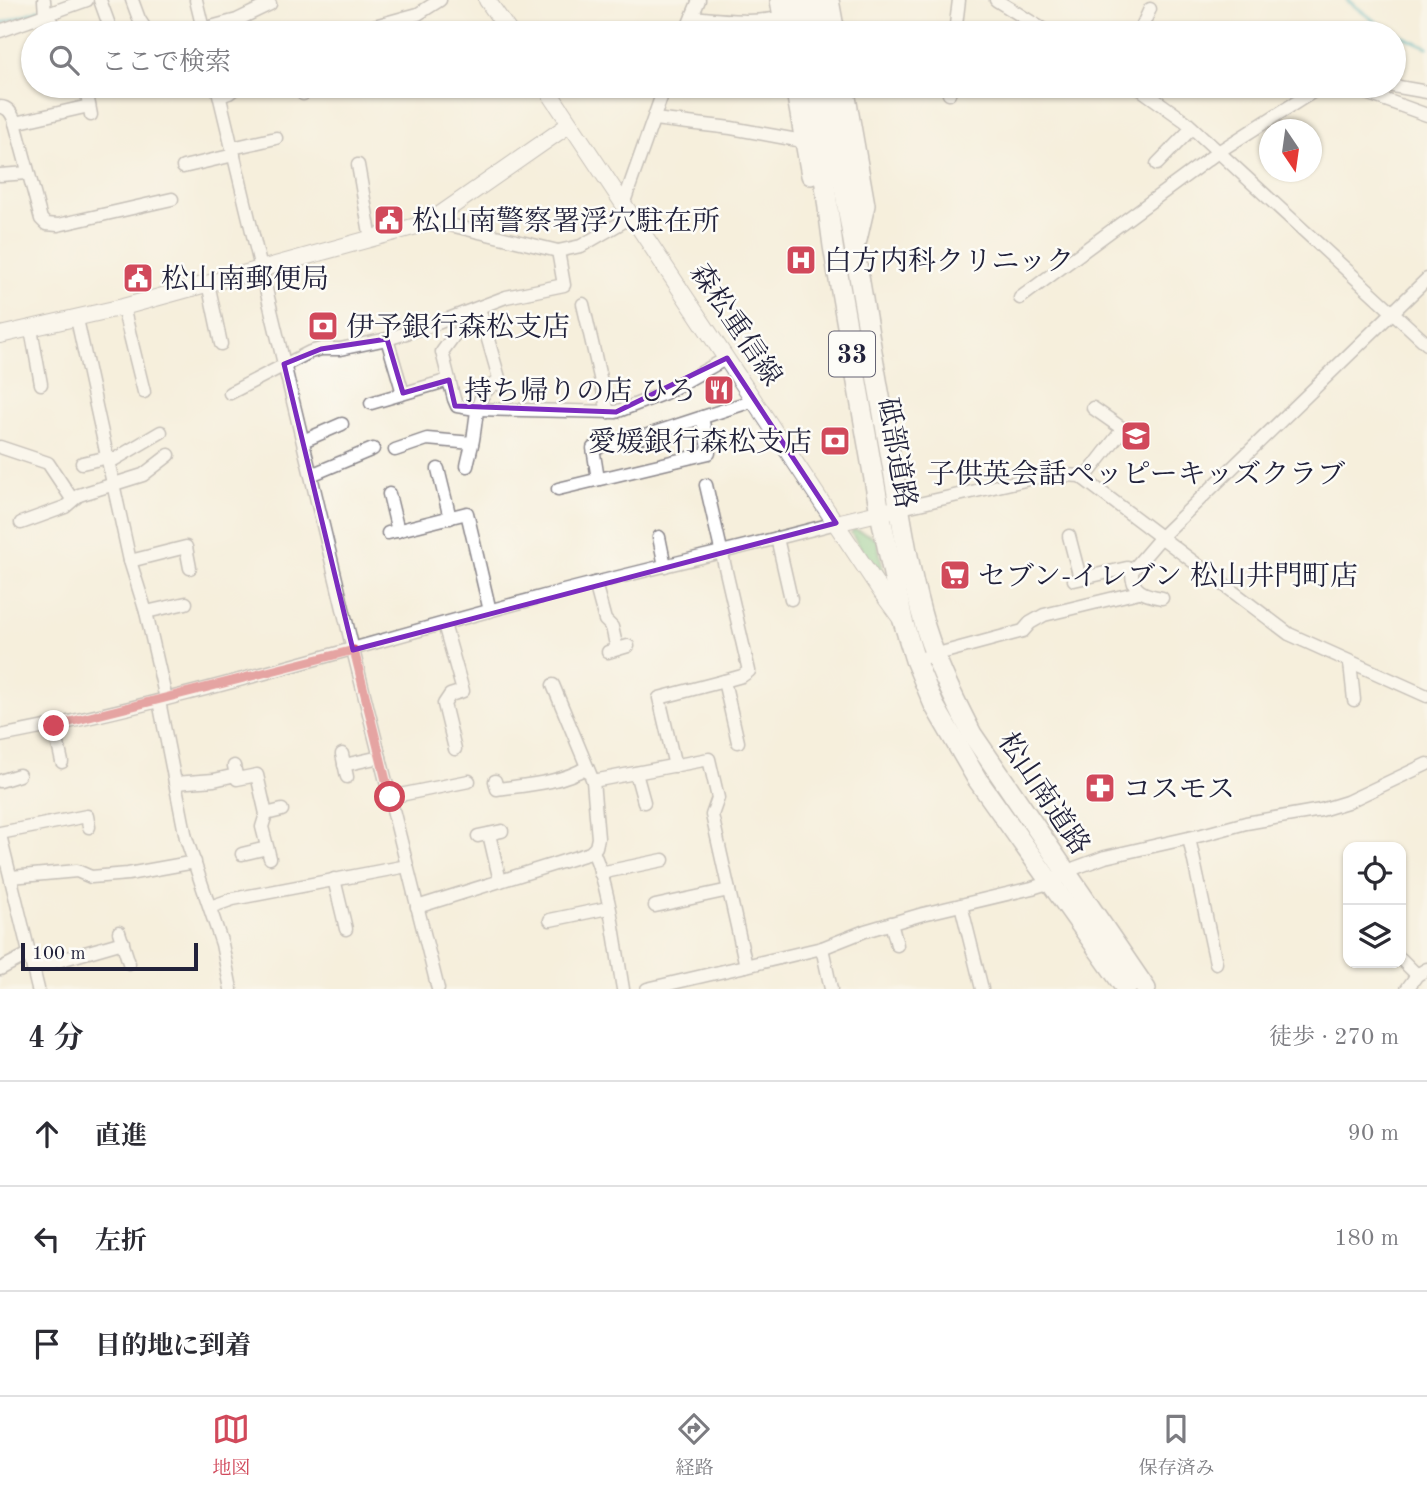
<!DOCTYPE html>
<html lang="ja">
<meta charset="utf-8">
<style>
body{margin:0;font-family:"Old Standard TT","Noto Serif JP",serif;background:#f2f2f3;color:#2b2b33}
.controls{position:absolute;right:21px;bottom:21px;display:grid;overflow:hidden;border-radius:14px;box-shadow:0 2px 5px #0004}
.controls button{width:63px;height:63px;display:grid;place-items:center;padding:0;border:0;border-bottom:2px solid #e1e1e2;background:#fff;color:#2b2b33;font:35px sans-serif}
.compass{position:absolute;left:1259px;top:119px;width:63px;height:63px;border-radius:50%;background:#fff;box-shadow:0 2px 5px #0004;rotate:167deg}
.scale{position:absolute;left:21px;bottom:18px;width:177px;box-sizing:border-box;padding-left:7px;border:4px solid #22223b;border-top:0;font-size:19px;line-height:24px;white-space:nowrap;color:#22223b;-webkit-text-stroke:5px #fdfcf7;paint-order:stroke}
.stop{position:absolute;width:21px;height:21px;margin:-16px;border:5px solid #d1495b;border-radius:50%;background:#fff}
.stop.end{background:#d1495b;border-color:#fff;box-shadow:0 2px 7px #0008}
.list{margin:0;padding:0;list-style:none}
h2{display:flex;justify-content:space-between;align-items:center;height:91px;margin:0;padding:0 28px;font-size:30px}
h2 small{font-size:23px;font-weight:400;color:#7c7c81}
.list li{display:grid;grid-template-columns:46px 1fr auto;gap:21px;align-items:center;box-sizing:border-box;height:105px;padding:0 28px;border-top:2px solid #e1e1e2}
.list b{display:block;font-size:26px;white-space:nowrap}
.list em{font-size:23px;font-style:normal;color:#7c7c81}
.icon{flex:none;width:38px;height:38px;fill:none;stroke:currentColor;stroke-width:2;stroke-linecap:round;stroke-linejoin:round}
.map{position:relative;flex:none;width:1427px;height:989px;overflow:hidden}
.search{position:absolute;background:#fff;box-shadow:0 2px 5px #0004;left:21px;right:21px;top:21px;height:77px;display:flex;align-items:center;gap:18px;box-sizing:border-box;padding:0 24px;border-radius:38px;color:#7c7c81;font-size:26px}
.sheet{height:406px;background:#fff}
nav{display:flex;justify-content:space-around;align-items:center;box-sizing:border-box;height:98px;border-top:2px solid #e1e1e2;background:#fff;font-size:19px;color:#7c7c81}
nav a{display:grid;justify-items:center;gap:4px}
nav .on{color:#d1495b}
.map>svg:first-child{display:block}
</style>
<div class="map">
<svg width="1427" height="989" viewBox="0 0 1427 989">
<rect width="100%" height="100%" fill="#fdfcf7"/>
<filter id="ink" filterUnits="userSpaceOnUse"><feTurbulence type="fractalNoise" baseFrequency=".0143" numOctaves="2"/><feDisplacementMap in="SourceGraphic" scale="14" xChannelSelector="R" yChannelSelector="G"/><feConvolveMatrix kernelMatrix="1 2 1 2 8 2 1 2 1" color-interpolation-filters="sRGB"/></filter>
<filter id="wash" filterUnits="userSpaceOnUse"><feTurbulence type="fractalNoise" baseFrequency=".00686" numOctaves="4" result="noise"/><feDisplacementMap in="SourceGraphic" scale="28" xChannelSelector="R" yChannelSelector="G"/><feGaussianBlur stdDeviation="1.57" result="paint"/><feColorMatrix in="noise" values="0 0 0 0 0 0 0 0 0 0 0 0 0 0 0 0 0 1.4 0 .05"/><feComposite in="paint" operator="in"/></filter>
<g filter="url(#wash)">
<rect width="100%" height="100%" fill="#f6efdc"/>
<path fill="#7ac887" stroke="#4e7561" stroke-width="2" d="M854,529L877,538L887,590L851,533Z"/>
<g fill="none" stroke-linecap="round" stroke-linejoin="round">
<g stroke="#3baab9" stroke-width="3.5">
<path d="M1347,0L1382,27L1427,47"/>
<path d="M0,24L39,10"/>
</g>
</g>
</g>
<g filter="url(#ink)">
<g fill="none" stroke-linecap="round" stroke-linejoin="round">
<g stroke="#8c888c" stroke-width="15">
<g id="minor">
<path d="M44,0L45,15L61,33"/>
<path d="M100,0L112,33"/>
<path d="M132,0L139,19L148,33"/>
<path d="M196,0L204,33"/>
<path d="M996,0L1049,33"/>
<path d="M692,17C723,20 753,24 783,17"/>
<path d="M203,29L237,20L270,4"/>
<path d="M0,31L87,0"/>
<path d="M349,33L418,14L440,0"/>
<path d="M390,33L391,22L398,33"/>
<path d="M685,33L699,0"/>
<path d="M955,33L959,0"/>
<path d="M1139,33L1150,9"/>
<path d="M217,86L353,650L438,989"/>
<path d="M303,86V94"/>
<path d="M1136,86L1185,121L1427,344"/>
<path d="M1347,86L1427,115"/>
<path d="M1393,86L1427,92"/>
<path d="M87,94L91,115"/>
<path d="M949,94L950,86"/>
<path d="M220,96L229,93L238,86"/>
<path d="M0,107C8,107 11,113 14,119L41,219L46,224L58,225L172,199"/>
<path d="M654,119L731,128L797,140L804,139"/>
<path d="M15,123L89,106"/>
<path d="M232,148L276,138"/>
<path d="M1157,164L1192,128"/>
<path d="M358,165L371,239"/>
<path d="M183,167L234,155"/>
<path d="M0,175L28,173"/>
<path d="M624,202L665,86"/>
<path d="M435,218L450,225L558,251L581,246L633,216"/>
<path d="M208,283L221,344"/>
<path d="M1020,298L1218,152L1322,86"/>
<path d="M583,304L608,412"/>
<path d="M123,307L144,392"/>
<path d="M479,308L501,385"/>
<path d="M77,319L130,561L146,612L166,699"/>
<path d="M31,329L41,384"/>
<path d="M455,334L442,352L454,399L457,406L476,409L616,412L665,393L727,358"/>
<path d="M387,339L403,393"/>
<path d="M230,393L310,352L321,349H340L387,339L435,324L506,297L564,285L558,251"/>
<path d="M371,403L449,380"/>
<path d="M303,441L342,424"/>
<path d="M0,447L48,463L72,499"/>
<path d="M395,450L427,439L472,443"/>
<path d="M110,462L161,432"/>
<path d="M82,463L109,457"/>
<path d="M467,466C469,455 473,444 474,433C478,407 475,397 499,380"/>
<path d="M438,469L450,518"/>
<path d="M311,475L373,449"/>
<path d="M598,479L593,448L642,437L755,400"/>
<path d="M1084,479L1123,429L1093,408"/>
<path d="M706,485L749,671L742,676L724,681"/>
<path d="M558,489L709,453L702,417"/>
<path d="M389,494L398,531"/>
<path d="M901,508L1051,474L1080,476L1289,634L1427,696"/>
<path d="M21,523L65,507L79,495L143,475L169,455"/>
<path d="M388,533L467,513L490,611"/>
<path d="M1069,536L1080,578"/>
<path d="M659,537L665,566"/>
<path d="M777,538L791,599"/>
<path d="M130,561L186,547L190,568"/>
<path d="M1074,580L1127,568L1132,571"/>
<path d="M595,583L605,620L612,627L617,649"/>
<path d="M1162,598C1144,595 1131,591 1132,571L1162,536L1427,279"/>
<path d="M146,612L186,603"/>
<path d="M444,624L463,691L450,695L444,704L455,749"/>
<path d="M608,652L628,646"/>
<path d="M915,660L1023,631L1030,623L1044,615L1139,592"/>
<path d="M1350,663L1354,700"/>
<path d="M159,701L186,838L222,944L231,989"/>
<path d="M54,726L62,762"/>
<path d="M0,736C181,702 355,646 533,599C633,572 735,550 836,523"/>
<path d="M342,754L347,777"/>
<path d="M344,765L380,757"/>
<path d="M234,766L237,779L257,775L266,814L262,827L270,858"/>
<path d="M675,766L659,698L724,681L738,742"/>
<path d="M636,773L644,802"/>
<path d="M0,781L19,775"/>
<path d="M495,781L497,789C527,785 561,783 587,767"/>
<path d="M593,781L709,759L718,798L712,815L746,966"/>
<path d="M175,783L214,780L236,775"/>
<path d="M390,797L469,781"/>
<path d="M266,814L282,810"/>
<path d="M0,833L87,816L89,827"/>
<path d="M489,834L500,881"/>
<path d="M0,835L38,989"/>
<path d="M478,836L502,831"/>
<path d="M1189,838L1216,963"/>
<path d="M593,851C611,893 615,944 623,989"/>
<path d="M242,854L267,848"/>
<path d="M600,873L663,860"/>
<path d="M11,877L77,871L91,877L128,874L195,862"/>
<path d="M334,879L346,929"/>
<path d="M961,905L982,989"/>
<path d="M655,906L729,890"/>
<path d="M210,907L233,899L407,866"/>
<path d="M417,907L590,853L596,847L598,838L593,781L553,685"/>
<path d="M550,920L608,908"/>
<path d="M891,923L897,945"/>
<path d="M119,932L129,963"/>
<path d="M822,948L831,989"/>
<path d="M1401,959L1417,975"/>
<path d="M33,968L123,942"/>
<path d="M0,969L29,954"/>
<path d="M647,989L822,948L865,931L923,914L1032,888L1051,882L1075,868L1105,857L1202,835L1246,823L1321,810L1347,802L1427,764"/>
<path d="M1407,989L1417,975L1427,969"/>
</g>
</g>
<g stroke="#8c888c" stroke-width="18">
<g id="major">
<path d="M487,0L510,33"/>
<path d="M545,86L882,593L901,619"/>
<path d="M0,335L123,307L420,225L435,218L570,124"/>
<path d="M836,523L891,510"/>
</g>
</g>
<g stroke="#8c888c" stroke-width="22">
<g id="highway">
<path d="M780,0L786,33"/>
<path d="M797,0L803,33"/>
<path d="M813,0L819,33"/>
<path d="M829,0L835,33"/>
<path d="M795,86L811,175"/>
<path d="M812,86L833,246L880,513L903,621L915,660L934,705L977,779L1126,989"/>
<path d="M828,86C846,203 866,319 887,436C898,495 905,554 921,612C932,655 952,695 972,734L1146,989"/>
<path d="M844,86L865,205L857,240"/>
</g>
</g>
<use href="#minor" stroke="#fff" stroke-width="12"/>
<use href="#major" stroke="#fff" stroke-width="16"/>
<use href="#highway" stroke="#fff" stroke-width="19"/>
</g>
</g>
<g fill="none" stroke-linecap="round" stroke-linejoin="round" filter="url(#ink)">
<path stroke="#d1495b" stroke-width="9" d="M54,726L354,650L390,797"/>
</g>
<path d="M0 0H1427V989H0ZM387,339L403,393L449,380L455,406L616,412L727,358L836,523L353,650L284,364L321,349Z" fill="#f6efdc" fill-opacity=".55" fill-rule="evenodd"/>
<path fill="none" stroke="#7b2cbf" stroke-width="5" stroke-linejoin="round" d="M387,339L403,393L449,380L455,406L616,412L727,358L836,523L353,650L284,364L321,349Z"/>
<defs>
<g id="civic-square" transform="scale(1.575)"><rect x="-9" y="-9" width="18" height="18" rx="4" fill="#d1495b" stroke="#fdfcf7"/><path d="M-.6-6.5H3V-4.5H.6V-3L4-1V1h2V6H-6V1h2V-1L-.6-3ZM-1.2 2.5V6h2.4V2.5Z" fill="#fff"/></g>
<g id="hospital-square" transform="scale(1.575)"><rect x="-9" y="-9" width="18" height="18" rx="4" fill="#d1495b" stroke="#fdfcf7"/><path d="M-5-5h3v3.5h4V-5h3V5h-3V1.5h-4V5h-3Z" fill="#fff"/></g>
<g id="bank-square" transform="scale(1.575)"><rect x="-9" y="-9" width="18" height="18" rx="4" fill="#d1495b" stroke="#fdfcf7"/><path d="M-6-4H6V4H-6ZM0-2.3a2.3 2.3 0 1 0 0 4.6a2.3 2.3 0 1 0 0-4.6Z" fill="#fff"/></g>
<g id="restaurant-square" transform="scale(1.575)"><rect x="-9" y="-9" width="18" height="18" rx="4" fill="#d1495b" stroke="#fdfcf7"/><path d="M-5-6h1v4h1v-4h1v4h1v-4h1v5L-1.5 .5V6h-2V.5L-5-1ZM5-6V6H3V1.5H1.5Q1.5-4 5-6Z" fill="#fff"/></g>
<g id="school-square" transform="scale(1.575)"><rect x="-9" y="-9" width="18" height="18" rx="4" fill="#d1495b" stroke="#fdfcf7"/><path d="M0-5L7-2L0 1L-7-2ZM-4 1L0 2.5L4 1V4Q0 6-4 4Z" fill="#fff"/></g>
<g id="supermarket-square" transform="scale(1.575)"><rect x="-9" y="-9" width="18" height="18" rx="4" fill="#d1495b" stroke="#fdfcf7"/><path d="M-6-5.5h2.5l.6 2H6L4.5 2H-2.5L-4.4-4H-6ZM-1.5 3.2a1.3 1.3 0 1 0 .1 0ZM3 3.2a1.3 1.3 0 1 0 .1 0Z" fill="#fff"/></g>
<g id="pharmacy-square" transform="scale(1.575)"><rect x="-9" y="-9" width="18" height="18" rx="4" fill="#d1495b" stroke="#fdfcf7"/><path d="M-2-6h4v4h4v4h-4v4h-4v-4h-4v-4h4Z" fill="#fff"/></g>
</defs>
<g fill-rule="evenodd">
<use href="#civic-square" x="389" y="220"/>
<use href="#hospital-square" x="801" y="260"/>
<use href="#civic-square" x="138" y="278"/>
<use href="#bank-square" x="323" y="326"/>
<use href="#restaurant-square" x="719" y="390"/>
<use href="#school-square" x="1136" y="436"/>
<use href="#bank-square" x="835" y="441"/>
<use href="#supermarket-square" x="955" y="575"/>
<use href="#pharmacy-square" x="1100" y="788"/>
</g>
<g text-anchor="middle" stroke-width="5" stroke-linejoin="round" paint-order="stroke">
<rect fill="#fdfcf7" stroke="#646373" stroke-width="2" x="829" y="331.5" width="46" height="45" rx="5"/>
<g font-size="26" font-weight="bold" fill="#22223b">
<text x="852" y="363">33</text>
</g>
<g font-size="28" fill="#22223b" stroke="#fdfcf7" text-anchor="start">
<text x="412" y="230">松山南警察署浮穴駐在所</text>
<text x="824" y="270">白方内科クリニック</text>
<text x="161" y="288">松山南郵便局</text>
<text x="346" y="336">伊予銀行森松支店</text>
<text x="696" y="400" text-anchor="end">持ち帰りの店 ひろ</text>
<text x="812" y="451" text-anchor="end">愛媛銀行森松支店</text>
<text x="1136" y="483" text-anchor="middle">子供英会話ペッピーキッズクラブ</text>
<text x="978" y="585">セブン-イレブン 松山井門町店</text>
<text x="1123" y="798">コスモス</text>
</g>
<g font-size="28" fill="#22223b" stroke="#fdfcf7">
<text transform="translate(737 324) rotate(56)" y="10">森松重信線</text>
<text transform="translate(898 453) rotate(80)" y="10">砥部道路</text>
<text transform="translate(1045 793) rotate(56)" y="10">松山南道路</text>
</g>
</g>
</svg>
<div class="controls">
<button><svg class="icon" aria-label="locate" viewBox="0 0 24 24"><circle cx="12" cy="12" r="6"/><path d="M12 2v4M12 18v4M2 12h4M18 12h4"/></svg></button>
<button><svg class="icon" aria-label="layers" viewBox="0 0 24 24"><path d="M12 4l9 5-9 5-9-5zM3 14l9 5 9-5"/></svg></button>
</div>
<svg class="compass" viewBox="-18 -18 36 36"><path d="M0-13l5 13h-10z" fill="#e53935"/><path d="M0 13l5-13h-10z" fill="#7c7c81"/></svg>
<div class="scale">100 m</div>
<div class="stop" style="left:390px;top:797px"></div>
<div class="stop end" style="left:54px;top:726px"></div>
<div class="search"><svg class="icon" aria-label="search" viewBox="0 0 24 24"><circle cx="10" cy="10" r="6"/><path d="M15 15l6 6"/></svg>ここで検索</div>
</div>
<section class="sheet">
<h2>4 分<small>徒歩 · 270 m</small></h2>
<ul class="list">
<li><svg class="icon" aria-label="ahead" viewBox="0 0 24 24"><path d="M12 20V5M6 11l6-6 6 6"/></svg><div><b>直進</b></div><em>90 m</em></li>
<li><svg class="icon" aria-label="left" viewBox="0 0 24 24"><path d="M17 20v-9H6M10 6l-5 5 5 5"/></svg><div><b>左折</b></div><em>180 m</em></li>
<li><svg class="icon" aria-label="arrive" viewBox="0 0 24 24"><path d="M6 21V4h12l-3 4 3 4H6"/></svg><div><b>目的地に到着</b></div></li>
</ul>
</section>
<nav>
<a class="on"><svg class="icon" aria-label="map" viewBox="0 0 24 24"><path d="M3 6l6-2 6 2 6-2v14l-6 2-6-2-6 2zM9 4v14M15 6v14"/></svg>地図</a>
<a><svg class="icon" aria-label="directions" viewBox="0 0 24 24"><path d="M12 3l9 9-9 9-9-9zM9 14v-3h6M13 9l2 2-2 2"/></svg>経路</a>
<a><svg class="icon" aria-label="saved" viewBox="0 0 24 24"><path d="M7 4h10v16l-5-4-5 4z"/></svg>保存済み</a>
</nav>
